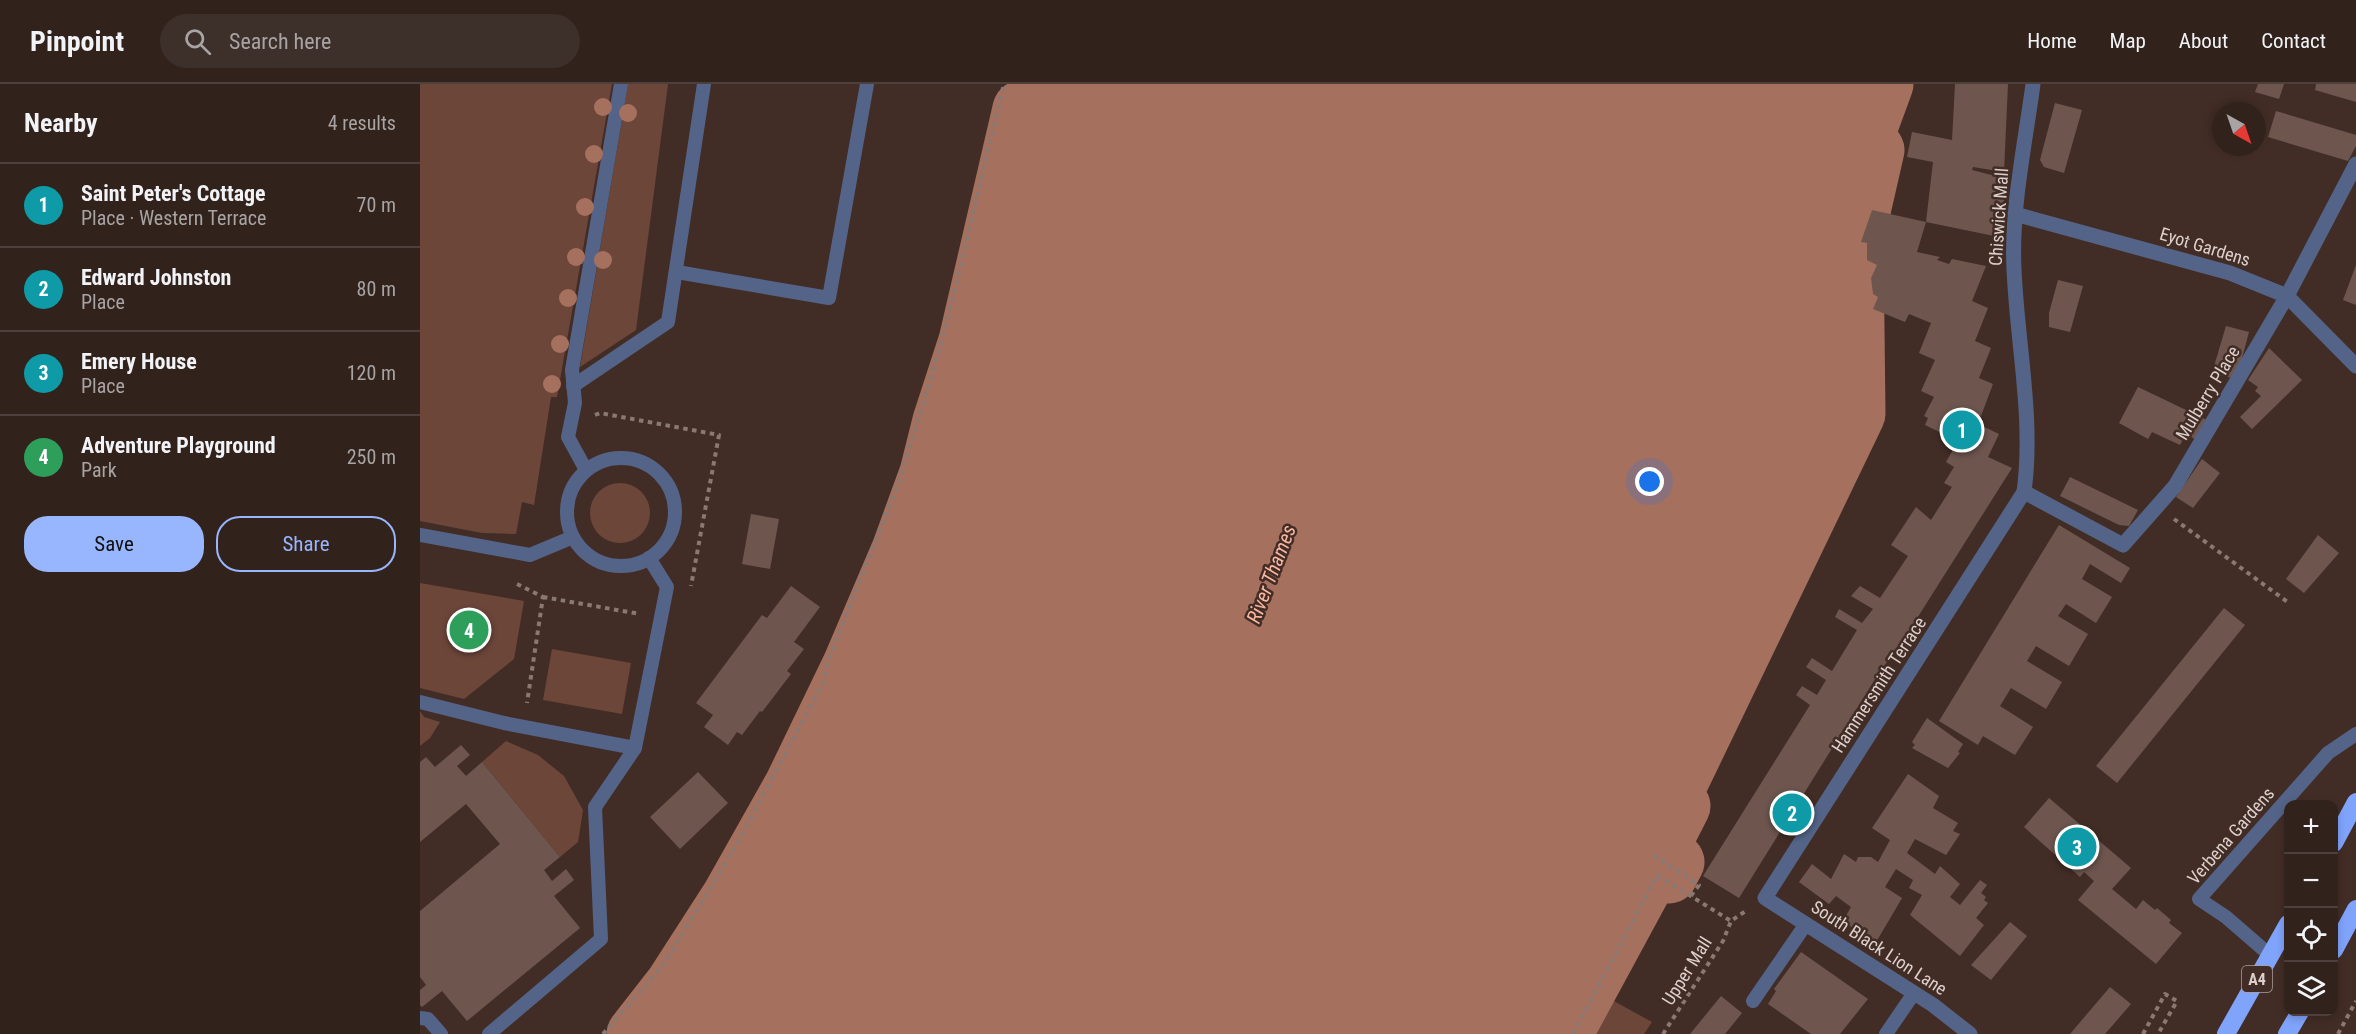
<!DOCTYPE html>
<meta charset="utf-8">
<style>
body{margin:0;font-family:"Roboto Condensed",sans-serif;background:#3d2f29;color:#f1f3f6}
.controls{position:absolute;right:18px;bottom:18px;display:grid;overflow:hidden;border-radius:12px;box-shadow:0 3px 9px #0003}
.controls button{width:54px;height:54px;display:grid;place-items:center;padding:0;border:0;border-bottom:2px solid #4d3f3b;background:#32221c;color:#f1f3f6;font:30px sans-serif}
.compass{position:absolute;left:1792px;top:18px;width:54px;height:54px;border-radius:50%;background:#32221c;box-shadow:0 3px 9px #0003;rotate:140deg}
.you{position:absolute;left:1230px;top:398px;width:21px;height:21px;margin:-15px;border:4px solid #fff;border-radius:50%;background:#1a73e8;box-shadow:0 0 0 9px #1a73e833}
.badge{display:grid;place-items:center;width:39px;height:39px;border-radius:50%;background:#97b6fd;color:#fff;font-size:20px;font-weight:700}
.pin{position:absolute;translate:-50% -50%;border:3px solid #fff;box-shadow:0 2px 6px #0006}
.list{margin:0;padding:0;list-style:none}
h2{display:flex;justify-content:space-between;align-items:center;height:78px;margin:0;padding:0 24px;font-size:26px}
h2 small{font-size:20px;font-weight:400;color:#a8a4a3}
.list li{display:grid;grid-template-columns:39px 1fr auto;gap:18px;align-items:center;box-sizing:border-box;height:84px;padding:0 24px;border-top:2px solid #4d3f3b}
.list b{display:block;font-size:22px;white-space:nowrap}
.list p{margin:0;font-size:20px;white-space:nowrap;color:#a8a4a3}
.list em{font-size:20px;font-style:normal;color:#a8a4a3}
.actions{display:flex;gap:12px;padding:18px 24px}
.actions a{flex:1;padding:14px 0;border:2px solid #97b6fd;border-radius:24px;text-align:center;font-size:21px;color:#97b6fd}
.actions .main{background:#97b6fd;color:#111}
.icon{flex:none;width:33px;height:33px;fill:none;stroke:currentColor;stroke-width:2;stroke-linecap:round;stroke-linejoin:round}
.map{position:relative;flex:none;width:1936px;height:950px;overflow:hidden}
header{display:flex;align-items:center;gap:36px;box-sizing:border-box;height:84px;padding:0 30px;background:#32221c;border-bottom:2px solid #4d3f3b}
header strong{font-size:28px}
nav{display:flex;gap:33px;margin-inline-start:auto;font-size:21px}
.search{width:420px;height:54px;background:#3d2f29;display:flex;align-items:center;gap:15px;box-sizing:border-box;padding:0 21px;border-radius:33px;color:#a8a4a3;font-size:22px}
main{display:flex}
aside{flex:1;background:#32221c}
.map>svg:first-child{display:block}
</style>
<header>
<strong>Pinpoint</strong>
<div class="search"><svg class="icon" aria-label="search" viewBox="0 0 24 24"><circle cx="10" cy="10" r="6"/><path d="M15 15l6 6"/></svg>Search here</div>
<nav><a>Home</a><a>Map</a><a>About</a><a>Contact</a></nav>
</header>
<main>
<aside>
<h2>Nearby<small>4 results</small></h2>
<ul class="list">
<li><span class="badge" style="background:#0f9aa8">1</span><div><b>Saint Peter's Cottage</b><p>Place · Western Terrace</p></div><em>70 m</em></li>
<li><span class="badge" style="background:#0f9aa8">2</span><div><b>Edward Johnston</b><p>Place</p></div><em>80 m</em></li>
<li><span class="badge" style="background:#0f9aa8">3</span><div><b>Emery House</b><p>Place</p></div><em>120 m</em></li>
<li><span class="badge" style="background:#2e9e5b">4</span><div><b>Adventure Playground</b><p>Park</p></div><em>250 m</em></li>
</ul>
<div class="actions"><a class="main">Save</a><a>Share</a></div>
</aside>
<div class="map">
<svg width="1936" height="950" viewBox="0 0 1936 950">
<rect width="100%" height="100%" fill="#422d26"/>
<g fill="#6d463a">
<path d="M0,0H192L137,313H131L114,421L102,418L96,450L62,449L0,437Z"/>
<path d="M208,0H248L216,246L160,283Z"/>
<circle cx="200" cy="429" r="30"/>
<path d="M0,499L104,517L94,575L44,615L0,604Z"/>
<path d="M132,565L211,579L202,630L123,616Z"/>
<path d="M0,627L4,633L20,638L10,654L0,662Z"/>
<path d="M86,657L118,671L144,692L163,726L158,758L140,773L62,678Z"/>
<path d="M1181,910L1232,938L1224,950H1157Z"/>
</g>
<path fill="#a6705f" d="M605,0H1465L1443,60L1456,66L1435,158L1437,330L1254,712L1262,722L1239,767L1256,778L1249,791L1234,782L1144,950H215L254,900L310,813L373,701L431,581L480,466L508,389L521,337L547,257Z"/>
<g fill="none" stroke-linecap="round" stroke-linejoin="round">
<g stroke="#a6705f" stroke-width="57">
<path d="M1185,709L1239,767L1262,722L1253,712L1437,330L1435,158L1456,66L1443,60L1465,0"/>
<path d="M215,950L254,900L310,813L373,701L431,581L480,466L508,389L521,337L547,257L601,25L650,78"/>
<path d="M1144,950L1235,782L1249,791L1256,778L1240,767"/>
</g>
</g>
<g fill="#6e564f">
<path d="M1535,0H1588L1584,88L1553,83L1552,86L1587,95L1579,153L1506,138L1497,168L1520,173L1517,176L1529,180L1532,175L1566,182L1552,217L1568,224L1555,257L1571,264L1559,294L1573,300L1561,332L1546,326L1544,333L1579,350L1568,373L1592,384L1489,547L1457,592L1319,814L1283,792L1390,621L1376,611L1382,602L1397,611L1406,596L1386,583L1392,574L1412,587L1437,546L1415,533L1419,525L1442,539L1453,525L1431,512L1440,502L1460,514L1488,472L1471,461L1496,423L1511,436L1532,403L1524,399L1534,383L1526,378L1538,357L1505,341L1508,334L1504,332L1514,313L1501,307L1515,276L1499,269L1511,239L1489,230L1485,238L1453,225L1458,213L1453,210L1451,194L1457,181L1447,176V159L1441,158L1452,126L1506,138L1513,78L1487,73L1492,48L1532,56Z"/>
<path d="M1838,0H1864L1859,15L1835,8Z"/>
<path d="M1896,0H1936V18L1895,6Z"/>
<path d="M1635,19L1662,26L1644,89L1624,83L1620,76Z"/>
<path d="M1856,27L1936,51V62L1928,77L1848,53Z"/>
<path d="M1936,181V221L1923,216Z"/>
<path d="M1638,196L1663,202L1650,248L1629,243V229Z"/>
<path d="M1806,242L1829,248L1821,278L1812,294L1792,289Z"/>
<path d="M1849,264L1882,296L1832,345L1820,333L1841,312L1835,307L1838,303L1828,296Z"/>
<path d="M1718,303L1789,337L1778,357L1766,350L1760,361L1732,348L1728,355L1699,339Z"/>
<path d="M1782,375L1800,389L1773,424L1756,413Z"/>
<path d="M1650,393L1718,426L1709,442L1699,441L1640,412Z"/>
<path d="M331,430L359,435L350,485L322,480Z"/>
<path d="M1639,441L1710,484L1701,499L1670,480L1662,495L1692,513L1676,539L1646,520L1638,532L1668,550L1649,582L1616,562L1607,577L1642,598L1626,625L1591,604L1580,622L1613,643L1595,671L1563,652L1558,661L1519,637Z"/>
<path d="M1898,451L1919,469L1884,509L1866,495Z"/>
<path d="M371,502L400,523L374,558L384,565L367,587L371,590L342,628L340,627L322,651L317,648L308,661L284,643L293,631L276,619L342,531L347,534Z"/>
<path d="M1804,524L1825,541L1697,699L1676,682Z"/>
<path d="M1507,634L1543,660L1538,668L1540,669L1528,684L1492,664L1495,661L1492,658Z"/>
<path d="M41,661L50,671L37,682L46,692L62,678L140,773L124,786L132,797L146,785L154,796L134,812L160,844L47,937L22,907L2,923L0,921V906L6,901L0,893V827L80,760L46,720L0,758V678L6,673L15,683Z"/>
<path d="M278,688L308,719L260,765L230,733Z"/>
<path d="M1488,690L1519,712L1513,724L1538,739L1533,747L1540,750L1526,771L1495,755L1487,769L1515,790L1520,782L1540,800L1530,813L1540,821L1560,796L1567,801L1561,809L1566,813L1564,816L1568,819L1556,834L1564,841L1540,872L1490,831L1502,811L1489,804L1493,796L1476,785L1465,803L1482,814L1455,860L1423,837L1431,823L1416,812L1409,820L1379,798L1392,780L1411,795L1424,770L1436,778L1438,773H1451L1458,778L1470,756L1452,744Z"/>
<path d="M1629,714L1711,784L1692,805L1716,825L1723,816L1735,826L1737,824L1751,836L1749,839L1762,849L1736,880L1658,816L1674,797L1664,788L1660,793L1604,743Z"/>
<path d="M1590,838L1607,852L1571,896L1551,881Z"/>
<path d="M1381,868L1448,915L1420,950H1391L1348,920L1356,907L1354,905Z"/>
<path d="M1690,903L1711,920L1685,950H1650Z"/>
<path d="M1301,912L1322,929L1305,950H1270Z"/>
</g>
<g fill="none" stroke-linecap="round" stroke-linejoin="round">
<g stroke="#8a7873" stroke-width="4" stroke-dasharray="4.5 4.5" stroke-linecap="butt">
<path d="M175,331L180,329L299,351L271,502"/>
<path d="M1754,435L1869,519"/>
<path d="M97,500L123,513L107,619"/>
<path d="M123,513L220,530"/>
<path d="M1234,771L1279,801L1270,813"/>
<path d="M183,950L244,880L314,765L404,597L409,575L480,395L524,250L584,0"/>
<path d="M1153,950L1237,791L1311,837"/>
<path d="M1243,950L1303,857L1311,837L1327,826"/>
<path d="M1723,950L1745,910L1757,917L1738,950"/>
<path d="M1918,950L1936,917"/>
</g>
<g stroke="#546488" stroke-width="14">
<path d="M257,188L409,214L447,0"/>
<path d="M153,302L248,238L284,0"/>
<circle cx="201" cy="428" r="54"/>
<path d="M166,386L148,353L155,319L152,286L201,0"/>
<path d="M0,451L110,471L153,453"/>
<path d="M0,618L84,639L215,664"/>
<path d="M1851,872L1806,833L1779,815L1908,669L1936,650"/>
<path d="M1333,917L1386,840"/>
<path d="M0,934L8,935L21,950"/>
<path d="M69,950L181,855L175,723L215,664L247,503L229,474"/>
<path d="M1466,950L1494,909"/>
</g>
<g stroke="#546488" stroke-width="15">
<path d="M1595,130L1810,189L1867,212L1936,282"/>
<path d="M1604,408L1703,461L1755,402L1867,212L1936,80"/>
<path d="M1550,950L1513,921L1345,814L1604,408C1614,334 1597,259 1594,185C1591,124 1605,61 1613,0"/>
</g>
<g stroke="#80a4fc" stroke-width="18">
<path d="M1914,759L1936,718"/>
<path d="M1914,866L1936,825"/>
<path d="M1806,950L1868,840"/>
<path d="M1867,950L1880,928"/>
</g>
</g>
<g fill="#a6705e">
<circle cx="183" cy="23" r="9"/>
<circle cx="208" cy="29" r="9"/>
<circle cx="174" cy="70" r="9"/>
<circle cx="165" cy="123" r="9"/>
<circle cx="156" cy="173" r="9"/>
<circle cx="183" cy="176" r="9"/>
<circle cx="148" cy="214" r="9"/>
<circle cx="140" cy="260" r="9"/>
<circle cx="132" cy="300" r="9"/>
</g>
<g text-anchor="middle" stroke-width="5" stroke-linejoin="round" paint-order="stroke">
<rect fill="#422d26" stroke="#ae9e9a" stroke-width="1.5" x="1822" y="882" width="30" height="26" rx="4.5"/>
<g font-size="16" font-weight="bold" fill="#ddcfcb">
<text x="1837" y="901">A4</text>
</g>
<g font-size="18" fill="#ddcfcb" stroke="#422d26">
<text transform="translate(1579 133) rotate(-86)" y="6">Chiswick Mall</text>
<text transform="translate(1785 163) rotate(17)" y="6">Eyot Gardens</text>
<text transform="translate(1788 309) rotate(-59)" y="6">Mulberry Place</text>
<text transform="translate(1459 601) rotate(-57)" y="6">Hammersmith Terrace</text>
<text transform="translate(1811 752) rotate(-49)" y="6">Verbena Gardens</text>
<text transform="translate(1459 864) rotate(33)" y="6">South Black Lion Lane</text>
<text transform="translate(1267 887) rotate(-58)" y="6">Upper Mall</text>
</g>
<g font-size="20" font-style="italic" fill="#f9b7a1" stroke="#422d26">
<text transform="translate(851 490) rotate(-69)" y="7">River Thames</text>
</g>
</g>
</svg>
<div class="controls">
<button>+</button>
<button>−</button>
<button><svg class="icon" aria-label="locate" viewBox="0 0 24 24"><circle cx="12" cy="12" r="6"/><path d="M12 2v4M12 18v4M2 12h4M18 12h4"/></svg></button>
<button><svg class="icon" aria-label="layers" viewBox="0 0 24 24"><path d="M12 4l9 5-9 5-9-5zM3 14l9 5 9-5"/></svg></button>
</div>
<svg class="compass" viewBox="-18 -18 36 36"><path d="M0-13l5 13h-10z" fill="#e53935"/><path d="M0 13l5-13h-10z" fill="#a8a4a3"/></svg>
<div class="you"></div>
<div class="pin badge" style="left:1542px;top:346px;background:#0f9aa8">1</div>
<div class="pin badge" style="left:1372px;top:729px;background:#0f9aa8">2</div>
<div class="pin badge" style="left:1657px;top:763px;background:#0f9aa8">3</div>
<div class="pin badge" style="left:49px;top:546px;background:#2e9e5b">4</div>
</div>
</main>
